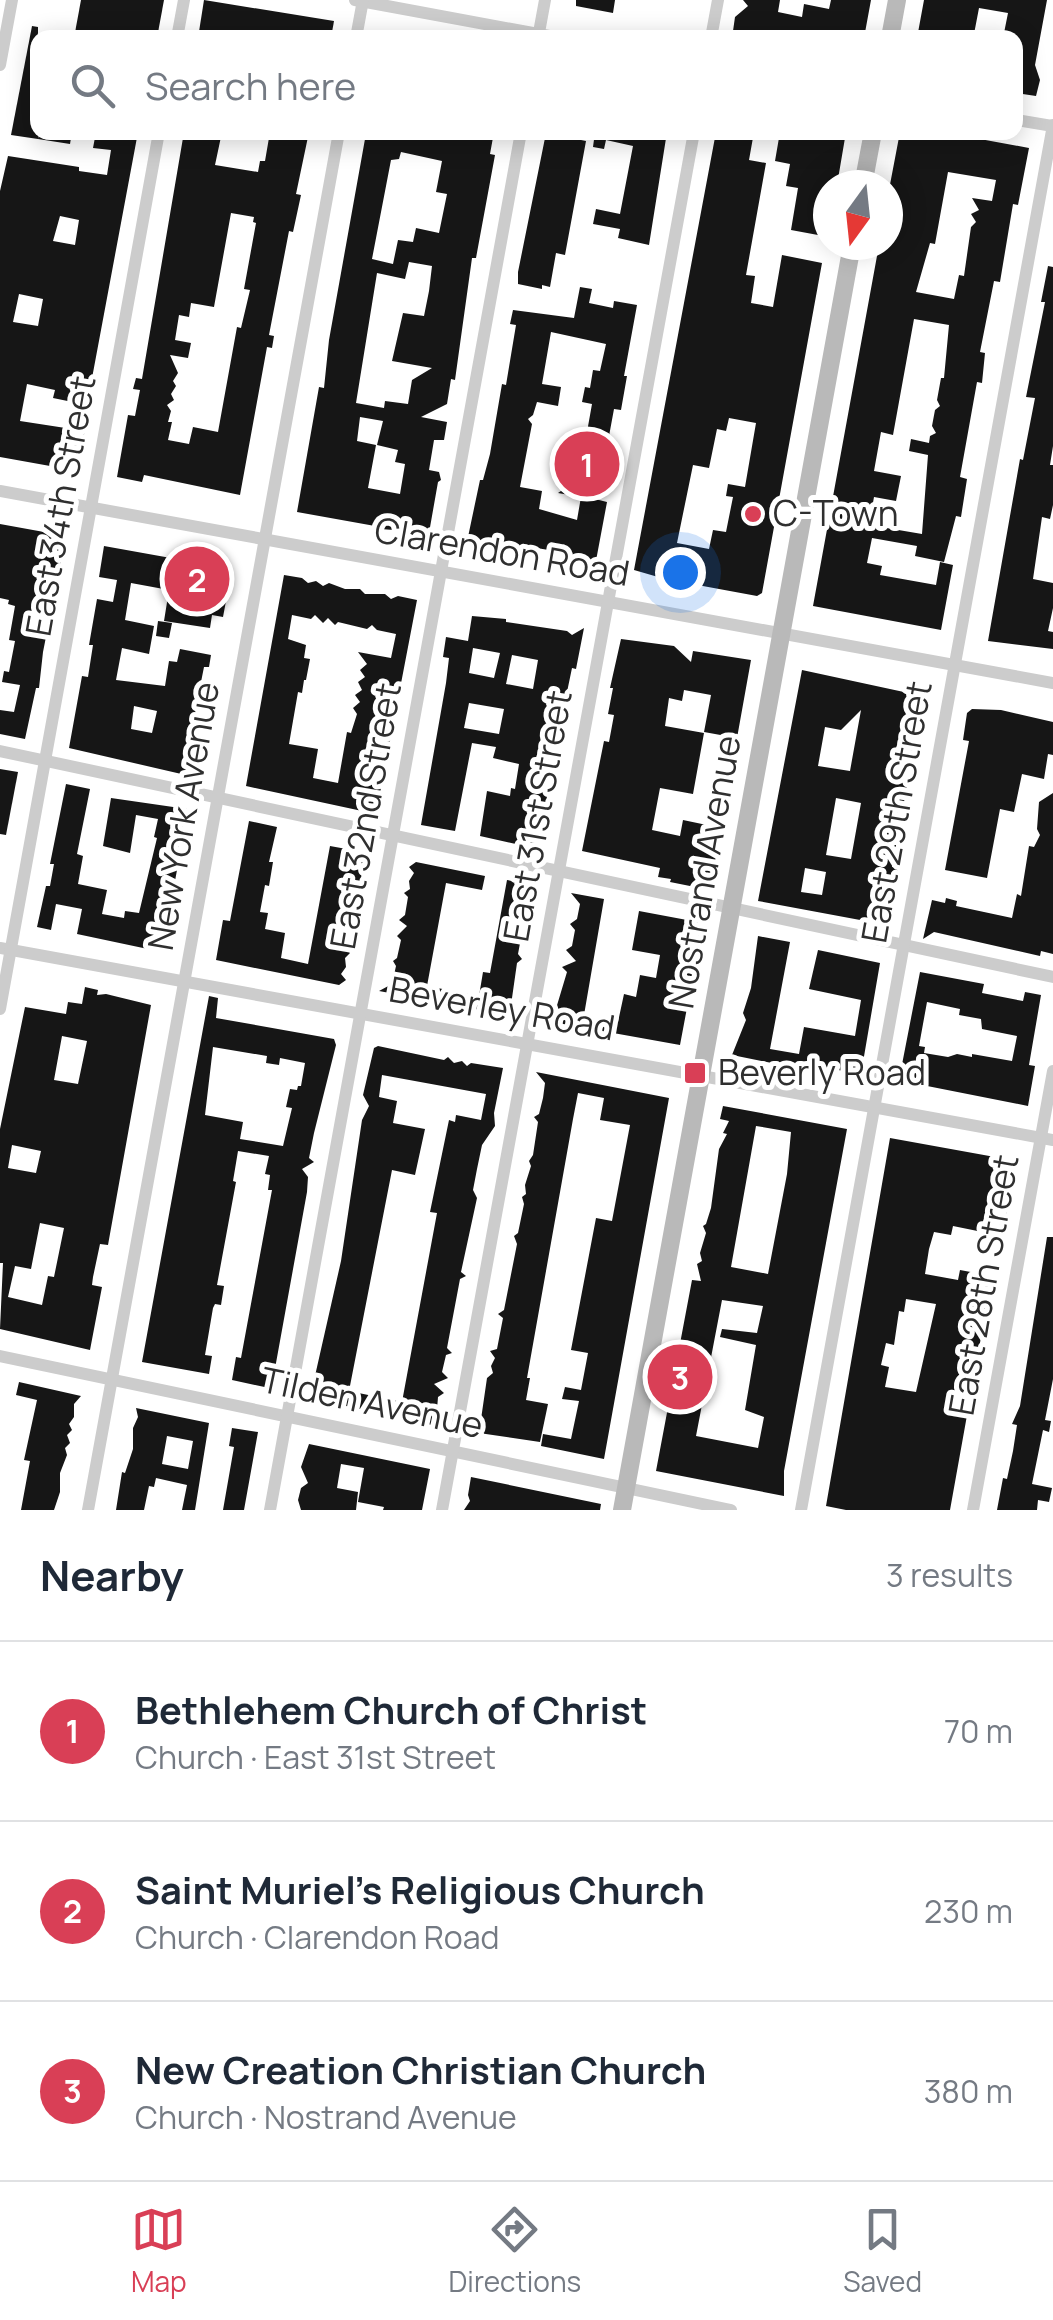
<!DOCTYPE html>
<meta charset="utf-8">
<style>
body{margin:0;font-family:Manrope,sans-serif;background:#f2f2f3;color:#1f2937}
.compass{position:absolute;left:813px;top:170px;width:90px;height:90px;border-radius:50%;background:#fff;box-shadow:0 5px 25px #0003;rotate:195deg}
.you{position:absolute;left:680px;top:572px;width:35px;height:35px;margin:-25px;border:8px solid #fff;border-radius:50%;background:#1a73e8;box-shadow:0 0 0 15px #1a73e833}
.badge{display:grid;place-items:center;width:65px;height:65px;border-radius:50%;background:#d93f56;color:#fff;font-size:32px;font-weight:700}
.pin{position:absolute;translate:-50% -50%;border:5px solid #fff;box-shadow:0 2px 10px #0006}
.list{margin:0;padding:0;list-style:none}
h2{display:flex;justify-content:space-between;align-items:center;height:130px;margin:0;padding:0 40px;font-size:42px}
h2 small{font-size:32px;font-weight:400;color:#747a83}
.list li{display:grid;grid-template-columns:65px 1fr auto;gap:30px;align-items:center;box-sizing:border-box;height:180px;padding:0 40px;border-top:2px solid #e0e1e3}
.list b{display:block;font-size:38px;white-space:nowrap}
.list p{margin:0;font-size:32px;white-space:nowrap;color:#747a83}
.list em{font-size:32px;font-style:normal;color:#747a83}
.icon{flex:none;width:55px;height:55px;fill:none;stroke:currentColor;stroke-width:2;stroke-linecap:round;stroke-linejoin:round}
.map{position:relative;flex:none;width:1053px;height:1510px;overflow:hidden}
.search{position:absolute;background:#fff;box-shadow:0 5px 25px #0003;left:30px;right:30px;top:30px;height:110px;display:flex;align-items:center;gap:25px;box-sizing:border-box;padding:0 35px;border-radius:20px;color:#747a83;font-size:38px}
.sheet{height:670px;background:#fff}
nav{display:flex;justify-content:space-around;align-items:center;box-sizing:border-box;height:140px;border-top:2px solid #e0e1e3;background:#fff;font-size:28px;color:#747a83}
nav a{display:grid;justify-items:center;gap:5px}
nav .on{color:#d93f56}
.map>svg:first-child{display:block}
</style>
<div class="map">
<svg width="1053" height="1510" viewBox="0 0 1053 1510">
<rect width="100%" height="100%" fill="#fff"/>
<g fill="#161616" fill-rule="evenodd">
<path d="M81,0H164L157,38H74Z"/>
<path d="M204,0L334,21L331,38H198Z"/>
<path d="M576,0H615L613,13L576,6Z"/>
<path d="M743,0H780L778,12L802,17L804,4L829,9L831,0H871L864,38H732L735,17L748,6Z"/>
<path d="M924,0H1047L1035,65L1040,80L1036,96L1016,93V38H1003L1008,13L979,8L974,34L954,31L953,38H917Z"/>
<path d="M32,26L38,27V139L11,135Z"/>
<path d="M39,132H72L70,144L38,139Z"/>
<path d="M96,132H138L87,405L53,398L55,390L27,384L20,421L72,429L76,415L87,417L78,471L0,457V191L8,156L79,167V171L107,175L111,150L93,148ZM60,216L79,220L75,245L53,241ZM19,294L43,299L38,326L13,322Z"/>
<path d="M184,132H222L215,165L258,172L260,161H265L270,132H309L296,194L301,195L293,232L289,231L269,335L274,336L272,348L267,347L240,495L144,475L142,482L117,477L128,415L135,416L140,390L133,389L136,378L142,379ZM231,213L254,217L253,222L256,223L244,289L250,290L241,328L237,327L218,432L193,427L189,444L168,440L172,422H168L171,411L167,405L174,400L171,394L176,386L173,381L178,373L170,355L188,358L191,343L175,340L179,315L189,317L191,303L214,307Z"/>
<path d="M370,132H401L428,138V132H494L490,154L495,155L476,258H472L455,380L451,379L447,404L421,417L447,422L444,440H434L429,470L439,472L441,480L438,482L429,533L422,538L419,533L404,534L399,527L394,530L380,529L375,526L297,512L319,387L324,388L329,340L365,139L368,140ZM401,152L442,161L436,192L447,194L439,233L416,228L413,242L398,240L393,264L372,259L391,160L399,159ZM409,262L432,266L429,291L424,316L403,313L392,361L432,368L412,380L408,404L385,401L384,408L356,403L377,273L405,279ZM360,417L383,421L377,445L398,450L395,462L405,464L400,494L368,488L376,445L357,441Z"/>
<path d="M595,132H667L649,245L618,238L620,229L593,224L596,209L620,214L633,146L606,140L604,149L593,147Z"/>
<path d="M716,132H754L749,160L766,163L746,275L755,276L751,303L773,307L782,255L822,263L762,593L757,596L692,584L688,579L682,582L675,577L665,579L634,570ZM729,418L756,423L745,487L728,484L726,496L733,497L726,532L713,530L709,549L677,543L693,465L709,468L717,429L726,431Z"/>
<path d="M780,132H846L837,185H828L818,235L791,230L798,188L786,186L790,164L775,161Z"/>
<path d="M900,132H942L1029,148L1018,205L1013,204L1000,282L994,281L980,352L985,353L982,383L977,382L960,477L967,479L961,517L956,516L944,562L915,556L917,546L872,538L867,563L882,566L880,575L936,585L940,562L953,565L941,630L813,606L879,245H888V195ZM948,172L996,180L992,201L972,198L979,210L971,214L976,222L971,227L964,276L959,275L954,299L916,292L930,243L935,244ZM914,319L949,325L944,378H941L937,400L940,406L935,410L932,426L936,433L930,436L929,443L911,439L909,451L928,455L922,534L869,525L874,497L896,501L901,476L874,471L881,432L893,435Z"/>
<path d="M546,133L586,141L565,255L556,253L550,287L542,285V289L518,284V272Z"/>
<path d="M1048,266L1053,267V446L1050,465H1053V505L1050,519L1042,517L1033,579L1053,583V608L1048,631L1053,632V649L988,641L1020,459L1023,460L1035,398L1026,397L1045,302H1041Z"/>
<path d="M580,287L592,289L589,303L613,308L614,301L637,305L624,376H627L621,410L614,409L609,436L614,444L607,451L610,459L605,464L606,484L595,499L607,502L595,566L570,561L571,554L520,545L519,551L471,541L468,537L480,480H483L490,454L502,384L506,385L516,325L510,324L513,310L574,318ZM551,332L606,344L600,371L593,370L590,388L585,387L582,402L592,404L587,432L577,430L573,436L576,446L570,449L566,478L570,485L558,493L581,497L577,520L539,509L542,491L520,487L532,424L528,419L533,415L537,402L558,406L561,387L542,384Z"/>
<path d="M0,524L66,536L43,652L39,688H36L25,739L0,734V710L14,712L20,685L2,682L4,671L9,672L15,641L9,640L15,606L8,604L9,600L0,598Z"/>
<path d="M104,546L232,569L223,617L212,615L210,628L164,621L169,590L131,583L125,620L154,626L149,654L122,648L116,680L165,686L169,661L177,662L180,649L211,655L209,667H204L199,692L194,719L201,720L190,776L69,748L82,676L88,677L93,645H89L97,599L113,602L117,580L99,577ZM134,706L157,711L152,733L131,729Z"/>
<path d="M284,575L302,578L308,583L316,581L323,586L329,583L345,589H360L365,594H385L391,599L398,596L417,600L376,814L246,786ZM292,615L311,619L315,615L323,623L328,618L335,625L338,622L367,629L372,625L377,630L396,634L391,658L358,652L367,664L360,670L365,677L358,682L362,690L355,695L360,702L353,708L357,714L351,733L347,732L338,783L313,778L318,749L289,744L298,692L302,693L304,680H306L310,659L304,658L306,645L288,639Z"/>
<path d="M472,616L506,619V622L567,631L572,635L584,628L576,669L572,668L567,692L559,744H556L538,849L480,836L487,791L510,796L511,788L515,789L519,764L493,758L496,747L472,743L455,831L421,825L446,683L449,658L443,657L446,637L468,641ZM473,648L500,653L494,678L469,673ZM512,655L538,660L533,689L506,684ZM469,703L504,709L499,734L464,728Z"/>
<path d="M158,621L172,623L169,638L156,636Z"/>
<path d="M621,639L674,646L691,662L693,651L751,660L737,738L704,732L711,695L684,690L682,701L669,698L665,726L704,733L693,794L660,788L652,830L680,836L683,820L721,828L710,890L670,882L671,879L658,877L660,868L582,851L604,741L609,742L614,715L608,714L613,688H610Z"/>
<path d="M802,670L927,697L917,743H915L892,867L898,868L887,925L758,901ZM861,710L850,771L818,766L825,727L841,730ZM836,798L861,803L851,859L826,855ZM805,868L826,872L822,895L801,892Z"/>
<path d="M972,709L1001,710L1053,722V755L1048,754L1044,779L1022,774L1014,812L1000,809L987,878L945,870L969,741L963,740L967,713Z"/>
<path d="M0,769L18,772L6,835L0,834Z"/>
<path d="M66,784L90,789L77,854L83,856L78,884L107,890L102,914L124,918L125,911L139,913L157,838L154,837L158,819L136,815L130,853L103,846L111,798L187,809L173,869L177,870L162,952L77,934L82,909L56,904L51,930L37,927L46,886H50L54,864H50Z"/>
<path d="M1053,793V954L1041,951L1040,956L934,932L923,939L932,900L945,903L946,898L957,901L956,906L1012,918L1017,894L1021,896L1029,846L1034,847L1040,835L1037,829L1039,802Z"/>
<path d="M249,821L277,827L269,862H273L269,886L265,885L260,912L268,913L265,929L285,933L281,958L308,964L330,846L363,852L368,859L362,863L361,883L356,890L358,897L355,907L359,910L348,918L355,928L350,932L347,949L350,953L345,958L346,967L341,974L346,980L339,985L216,960L223,920L230,921Z"/>
<path d="M416,862L485,876L482,890L446,883L427,986L479,996L483,972L490,973L507,880L530,884L534,891L529,895L518,954L522,959L517,963L510,1012L507,1015L379,991L392,984L396,966L393,961L397,958L401,940L397,936L407,926L399,920L405,915L408,897L404,893L410,889L409,881L414,873L409,867Z"/>
<path d="M571,893L604,899L584,1015L618,1022L624,994L636,997L640,975L656,978L660,955L632,950L639,911L703,923L680,1045L552,1022L567,972L562,967L576,961L566,950L572,946L575,930L570,924L577,919L580,904Z"/>
<path d="M758,936L790,942L770,1049L799,1054L804,1027L855,1036L861,1000L809,989L818,950L880,963L861,1074L804,1064L796,1068L732,1055L746,1020L743,1013L751,988Z"/>
<path d="M920,972L984,984L982,993L1023,1001L1025,992L1041,995L1029,1065L1035,1066L1028,1106L912,1083L911,1087L898,1085ZM927,1002L960,1009L959,1015L981,1019L982,1029L1017,1036L1012,1061L972,1054V1057L957,1054L948,1057L924,1053L925,1047L919,1046Z"/>
<path d="M85,987L98,990L97,995L106,994L151,1005L108,1245L100,1244L93,1277L92,1285L102,1287L90,1350L0,1329L3,1263H0V1129L25,1007L66,1014L68,1002L82,1004ZM62,1036L87,1041L78,1084L54,1080ZM12,1145L41,1151L36,1173L8,1168ZM40,1223L64,1228L54,1277L48,1276L42,1305L8,1297L15,1266L31,1269Z"/>
<path d="M209,996L218,998L216,1018L334,1039L336,1045L314,1133L309,1158L314,1162L302,1169L308,1177L307,1192L276,1363L274,1389L232,1380L236,1357L241,1358L272,1190H268L270,1175L265,1174L269,1156L238,1151L233,1181L236,1182L217,1285L224,1286L221,1305L215,1304L213,1308L205,1355L212,1356L209,1374L142,1362ZM213,1047L267,1056L266,1063L279,1065L280,1058L305,1063L301,1086H298L297,1090L290,1089L286,1107L292,1108L283,1146L240,1139L243,1122L205,1115Z"/>
<path d="M378,1046L444,1060L448,1057L454,1063L462,1061L467,1066L471,1063L503,1068L494,1113L495,1126L482,1145L477,1169L473,1190L477,1198L461,1272L466,1276L460,1279L447,1348L452,1353L446,1355L442,1372L448,1378L434,1384L444,1393L438,1397L436,1422L432,1425L310,1398L341,1261L362,1120L369,1106L363,1095L374,1048ZM382,1075L486,1094L481,1120L456,1115L455,1122L449,1120L430,1212L437,1213L402,1402L349,1391L392,1170L415,1175L425,1129L393,1123L397,1101L379,1097Z"/>
<path d="M536,1072L669,1098L604,1459L541,1446L543,1434L571,1439L579,1401L562,1399L565,1387L581,1390L588,1353L571,1350L596,1218L612,1221L630,1125L600,1120L604,1098L578,1093L573,1119L527,1378H530L526,1400L548,1404L540,1442L479,1433L487,1378L493,1373L491,1366L495,1358L490,1351L497,1349L503,1318L498,1314L504,1310L517,1244L514,1236L518,1233L524,1204L522,1197L526,1194L525,1185L531,1166L529,1161L533,1155L538,1122L534,1117L539,1114L543,1098L545,1083Z"/>
<path d="M723,1106L847,1129L784,1471V1496L656,1471L692,1280L701,1281L697,1264L702,1261L700,1253L706,1233L703,1226L706,1224L711,1208L719,1149L727,1134L723,1133L729,1121L720,1119ZM756,1126L791,1132L787,1174L768,1274L731,1267ZM722,1300L763,1306L757,1333L722,1329L720,1337L756,1345L745,1410L764,1417L758,1448L696,1436Z"/>
<path d="M890,1138L1017,1161L1002,1236L953,1226L951,1235L934,1232L929,1249L925,1274L958,1280L960,1270L992,1276L950,1510H846L826,1506ZM906,1299L936,1304L916,1392L885,1387L889,1367L881,1365L886,1343L894,1345L899,1311L904,1312Z"/>
<path d="M1047,1237H1053V1379L1045,1420L1051,1421L1049,1432L1043,1430L1032,1484L1052,1488L1049,1502L1038,1500L1037,1510H997L1003,1478L1007,1479L1013,1451L1017,1425L1012,1424L1020,1406Z"/>
<path d="M19,1382L81,1396L74,1404V1417L69,1424L72,1430L67,1435L70,1443L65,1448L67,1455L60,1473V1492L54,1510H21L30,1461L24,1460L37,1400L16,1395Z"/>
<path d="M136,1408L209,1423L195,1510H182L187,1485L156,1478L154,1487L149,1486L144,1510H116L122,1472L125,1473L133,1449V1428L138,1417ZM167,1436L193,1441L188,1469L162,1464Z"/>
<path d="M232,1428L258,1432L244,1510H223L234,1447L229,1446Z"/>
<path d="M309,1444L430,1469L422,1510H383L384,1507L358,1502L364,1468L341,1464L337,1488L358,1492L356,1510H301L298,1500L301,1488L308,1483L301,1467Z"/>
<path d="M471,1477L601,1504L600,1510H464L470,1501L468,1495Z"/>
</g>
<g fill="none" stroke-linecap="round" stroke-linejoin="round">
<g stroke="#ccc" stroke-width="12">
<path d="M355,0L560,38"/>
<path d="M177,38L184,0"/>
<path d="M356,38L363,0"/>
<path d="M538,38L545,0"/>
<path d="M711,38L718,0"/>
<path d="M0,65L12,0"/>
<path d="M1016,120L1053,126"/>
<path d="M0,491L1053,683"/>
<path d="M0,751L1053,977"/>
<path d="M0,948L1053,1140"/>
<path d="M0,1009L159,132"/>
<path d="M0,1356L731,1510"/>
<path d="M88,1510L339,132"/>
<path d="M270,1510L521,132"/>
<path d="M442,1510L694,132"/>
<path d="M801,1510L1053,125"/>
<path d="M973,1510L1053,1071"/>
</g>
<g stroke="#b9b9b9" stroke-width="18">
<path d="M890,38L897,0"/>
<path d="M863,185L873,132"/>
<path d="M622,1510L852,245"/>
</g>
</g>
<g fill="#d93f56" stroke="#fff" stroke-width="4">
<circle cx="753" cy="514" r="10"/>
<rect x="683" y="1061" width="24" height="24" rx="5"/>
</g>
<g text-anchor="middle" stroke-width="10" stroke-linejoin="round" paint-order="stroke">
<g font-size="35" fill="#2f2f2f" stroke="#fff">
<text transform="translate(61 506) rotate(-80)" y="12">East 34th Street</text>
<text transform="translate(502 552) rotate(10)" y="12">Clarendon Road</text>
<text transform="translate(897 812) rotate(-80)" y="12">East 29th Street</text>
<text transform="translate(184 816) rotate(-80)" y="12">New York Avenue</text>
<text transform="translate(366 816) rotate(-80)" y="12">East 32nd Street</text>
<text transform="translate(538 816) rotate(-80)" y="12">East 31st Street</text>
<text transform="translate(705 872) rotate(-80)" y="12">Nostrand Avenue</text>
<text transform="translate(502 1009) rotate(10)" y="12">Beverley Road</text>
<text transform="translate(984 1285) rotate(-80)" y="12">East 28th Street</text>
<text transform="translate(372 1403) rotate(12)" y="12">Tilden Avenue</text>
</g>
<g font-size="35" fill="#2f2f2f" stroke="#fff" text-anchor="start">
<text x="773" y="526">C-Town</text>
<text x="718" y="1085">Beverly Road</text>
</g>
</g>
</svg>
<svg class="compass" viewBox="-18 -18 36 36"><path d="M0-13l5 13h-10z" fill="#e53935"/><path d="M0 13l5-13h-10z" fill="#747a83"/></svg>
<div class="you"></div>
<div class="pin badge" style="left:587px;top:464px">1</div>
<div class="pin badge" style="left:197px;top:579px">2</div>
<div class="pin badge" style="left:680px;top:1377px">3</div>
<div class="search"><svg class="icon" aria-label="search" viewBox="0 0 24 24"><circle cx="10" cy="10" r="6"/><path d="M15 15l6 6"/></svg>Search here</div>
</div>
<section class="sheet">
<h2>Nearby<small>3 results</small></h2>
<ul class="list">
<li><span class="badge">1</span><div><b>Bethlehem Church of Christ</b><p>Church · East 31st Street</p></div><em>70 m</em></li>
<li><span class="badge">2</span><div><b>Saint Muriel's Religious Church</b><p>Church · Clarendon Road</p></div><em>230 m</em></li>
<li><span class="badge">3</span><div><b>New Creation Christian Church</b><p>Church · Nostrand Avenue</p></div><em>380 m</em></li>
</ul>
</section>
<nav>
<a class="on"><svg class="icon" aria-label="map" viewBox="0 0 24 24"><path d="M3 6l6-2 6 2 6-2v14l-6 2-6-2-6 2zM9 4v14M15 6v14"/></svg>Map</a>
<a><svg class="icon" aria-label="directions" viewBox="0 0 24 24"><path d="M12 3l9 9-9 9-9-9zM9 14v-3h6M13 9l2 2-2 2"/></svg>Directions</a>
<a><svg class="icon" aria-label="saved" viewBox="0 0 24 24"><path d="M7 4h10v16l-5-4-5 4z"/></svg>Saved</a>
</nav>
